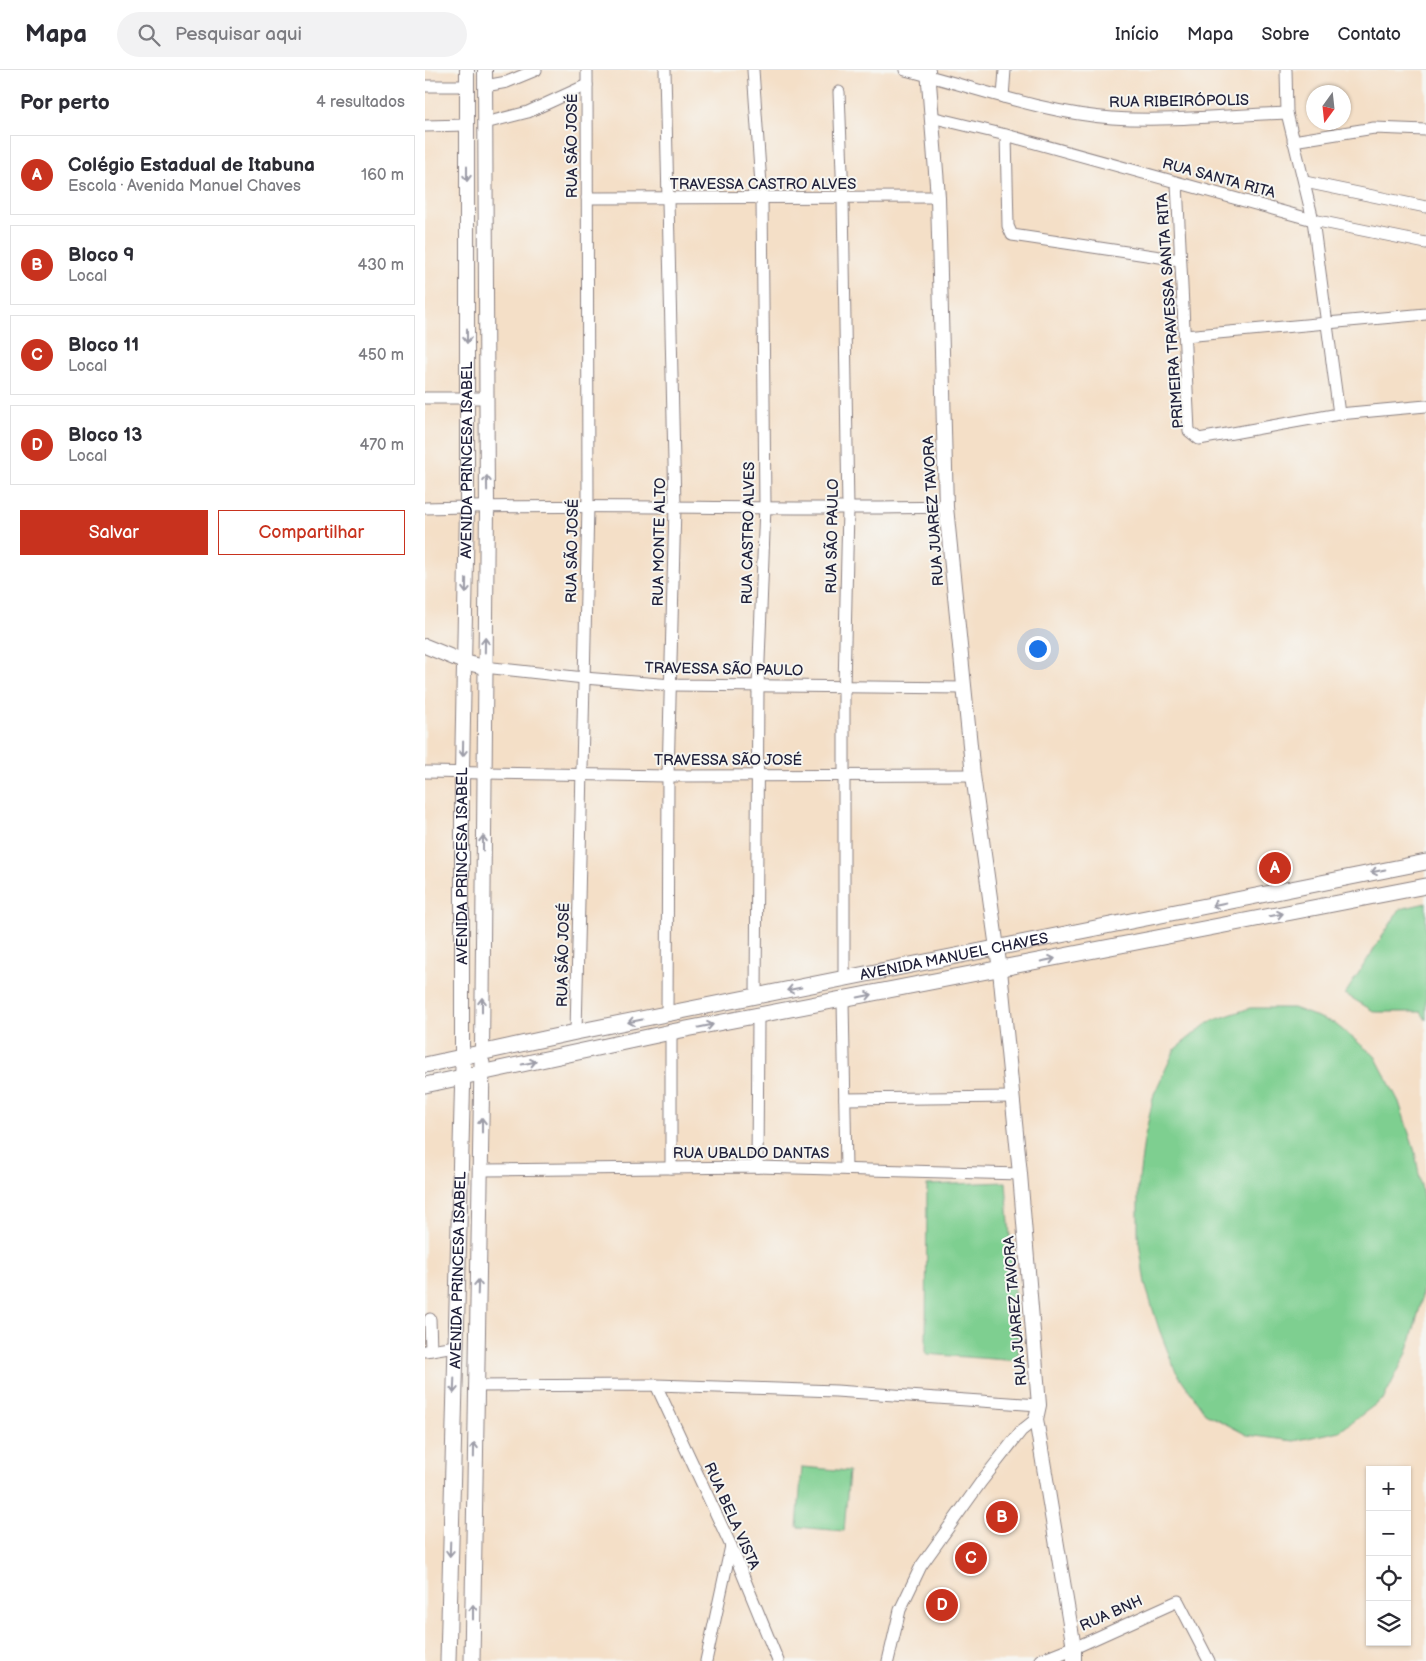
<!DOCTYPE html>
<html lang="pt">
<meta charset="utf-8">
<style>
body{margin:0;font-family:"Balsamiq Sans",sans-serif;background:#f2f2f3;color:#2b2b33}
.controls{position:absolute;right:15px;bottom:15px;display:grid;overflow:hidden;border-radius:0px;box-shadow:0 1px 4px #0004}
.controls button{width:45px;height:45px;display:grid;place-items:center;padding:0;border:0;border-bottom:1px solid #e1e1e2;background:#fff;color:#2b2b33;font:25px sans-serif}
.compass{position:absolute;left:881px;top:15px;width:45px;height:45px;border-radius:50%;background:#fff;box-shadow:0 1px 4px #0004;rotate:195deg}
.you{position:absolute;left:612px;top:578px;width:18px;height:18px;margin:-12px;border:4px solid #fff;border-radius:50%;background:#1a73e8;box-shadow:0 0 0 8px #1a73e833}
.badge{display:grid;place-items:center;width:32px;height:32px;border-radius:50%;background:#c8321e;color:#fff;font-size:16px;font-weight:700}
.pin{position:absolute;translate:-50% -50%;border:2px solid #fff;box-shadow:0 1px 5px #0006}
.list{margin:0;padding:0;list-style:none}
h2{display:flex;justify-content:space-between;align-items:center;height:65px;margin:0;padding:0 20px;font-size:21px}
h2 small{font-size:16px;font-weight:400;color:#7c7c81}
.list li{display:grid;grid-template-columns:32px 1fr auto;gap:15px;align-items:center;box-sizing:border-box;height:80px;margin:0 10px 10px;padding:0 10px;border:1px solid #e1e1e2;border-radius:0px}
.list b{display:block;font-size:19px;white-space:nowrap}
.list p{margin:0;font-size:16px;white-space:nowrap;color:#7c7c81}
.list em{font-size:16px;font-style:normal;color:#7c7c81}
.actions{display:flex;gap:10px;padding:15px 20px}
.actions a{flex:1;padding:11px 0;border:1px solid #c8321e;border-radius:0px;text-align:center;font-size:18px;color:#c8321e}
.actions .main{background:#c8321e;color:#fff}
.icon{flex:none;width:28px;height:28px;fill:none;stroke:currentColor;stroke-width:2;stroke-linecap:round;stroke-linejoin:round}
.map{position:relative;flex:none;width:1001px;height:1591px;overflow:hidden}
header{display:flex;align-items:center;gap:30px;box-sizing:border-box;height:70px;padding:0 25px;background:#fff;border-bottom:1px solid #e1e1e2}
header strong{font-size:24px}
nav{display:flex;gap:28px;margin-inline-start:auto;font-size:18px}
.search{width:350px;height:45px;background:#f2f2f3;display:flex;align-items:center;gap:12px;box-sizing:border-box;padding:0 18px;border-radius:28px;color:#7c7c81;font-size:19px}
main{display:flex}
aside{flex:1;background:#fff}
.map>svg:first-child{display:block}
</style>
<header>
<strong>Mapa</strong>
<div class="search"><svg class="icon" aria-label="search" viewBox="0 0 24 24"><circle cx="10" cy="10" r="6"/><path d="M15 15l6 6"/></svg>Pesquisar aqui</div>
<nav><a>Início</a><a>Mapa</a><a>Sobre</a><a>Contato</a></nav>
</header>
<main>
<aside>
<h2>Por perto<small>4 resultados</small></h2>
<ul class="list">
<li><span class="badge">A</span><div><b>Colégio Estadual de Itabuna</b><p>Escola · Avenida Manuel Chaves</p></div><em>160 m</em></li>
<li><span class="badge">B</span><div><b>Bloco 9</b><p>Local</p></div><em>430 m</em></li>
<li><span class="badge">C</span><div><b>Bloco 11</b><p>Local</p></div><em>450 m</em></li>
<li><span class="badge">D</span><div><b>Bloco 13</b><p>Local</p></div><em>470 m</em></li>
</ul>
<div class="actions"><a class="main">Salvar</a><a>Compartilhar</a></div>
</aside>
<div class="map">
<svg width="1001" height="1591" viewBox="0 0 1001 1591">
<rect width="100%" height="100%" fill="#f6f6f2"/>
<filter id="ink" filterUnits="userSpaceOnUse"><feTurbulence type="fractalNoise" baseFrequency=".02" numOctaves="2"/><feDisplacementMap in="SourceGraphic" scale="10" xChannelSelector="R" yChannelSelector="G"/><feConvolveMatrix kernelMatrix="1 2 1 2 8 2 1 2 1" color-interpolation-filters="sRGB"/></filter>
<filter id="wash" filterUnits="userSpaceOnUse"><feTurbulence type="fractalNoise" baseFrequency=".0096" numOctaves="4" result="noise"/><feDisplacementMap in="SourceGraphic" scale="20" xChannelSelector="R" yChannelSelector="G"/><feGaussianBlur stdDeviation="1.12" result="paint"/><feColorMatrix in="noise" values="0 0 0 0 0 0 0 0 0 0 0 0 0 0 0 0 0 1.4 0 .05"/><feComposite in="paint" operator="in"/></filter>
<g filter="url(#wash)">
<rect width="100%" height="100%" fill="#f4dfc7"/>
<g fill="#7ecf90" stroke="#507866">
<path d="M1001,833V950L996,942H950L920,924L975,839Z"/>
<path d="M825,938H868L909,953L950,986L974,1032L990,1082L999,1132L1001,1183L996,1234L982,1283L959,1328L915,1361L869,1371L822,1365L780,1343L750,1300L734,1259L720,1214L713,1165V1117L719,1070L729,1024L750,979L784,952Z"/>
<path d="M581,1112L594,1291L501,1284L502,1115Z"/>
<path d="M377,1397L424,1401L419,1461L372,1457Z"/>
</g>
</g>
<g filter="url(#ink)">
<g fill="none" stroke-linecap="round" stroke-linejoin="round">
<g stroke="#8b8081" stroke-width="13">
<g id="minor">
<path d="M240,0L250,436L243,706L242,945"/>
<path d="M328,0L337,129L340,436L333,616L331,927"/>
<path d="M480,0C548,16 616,43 687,48C745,52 804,45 862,43"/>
<path d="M861,0L862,43L888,150L914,344"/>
<path d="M0,16H42"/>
<path d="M60,16L82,12L111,0"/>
<path d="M414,22L418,129L423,439L419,617V910"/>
<path d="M578,27L580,0"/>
<path d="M506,47L581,65L888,150L1001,173"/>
<path d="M60,53L103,42L162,15"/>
<path d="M0,56L42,55"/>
<path d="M581,65L583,156L587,165L755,190"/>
<path d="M868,71L949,58L1001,60"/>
<path d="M880,112L1001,137"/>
<path d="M752,113L764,361L774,369L914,344L1001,336"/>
<path d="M162,128L513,127"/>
<path d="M760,266L1001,244"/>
<path d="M0,328H60"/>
<path d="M0,438C174,433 347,441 521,437"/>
<path d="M59,597L159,608L247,615L539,618"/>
<path d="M0,702L243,706L548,705"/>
<path d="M418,930L421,1099"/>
<path d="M151,962L163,436L162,0"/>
<path d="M420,1029L586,1027"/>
<path d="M332,1097L333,946"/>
<path d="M246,1098V962"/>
<path d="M57,1100L332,1097L595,1104"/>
<path d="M5,1249L6,1280"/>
<path d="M0,1281L30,1276"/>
<path d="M231,1315L306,1476L353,1591"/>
<path d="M50,1316L231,1315L411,1321L614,1335"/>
<path d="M649,1578L753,1531L784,1591"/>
<path d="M281,1591L306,1476"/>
<path d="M463,1591L475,1540L496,1496L556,1412L596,1361L611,1349"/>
</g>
</g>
<g stroke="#8b8081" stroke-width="16">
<g id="tertiary">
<path d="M503,0L513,127L521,437L548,705L575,900L595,1104L614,1335L611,1349L649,1578V1591"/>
<path d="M0,576L39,592L59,597"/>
<path d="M57,984L62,436L60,0"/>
<path id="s1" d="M37,988V702L42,437V0"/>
<path d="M616,1591L649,1578"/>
</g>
</g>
<g stroke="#8b8081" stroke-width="17">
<g id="secondary">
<path id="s2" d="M0,995L151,962L1001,792"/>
<path d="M0,1015L246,962L1001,816"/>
<path id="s3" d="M23,1591L38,997"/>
<path d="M47,1591L57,993"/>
</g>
</g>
<use href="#minor" stroke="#fff" stroke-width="11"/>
<use href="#tertiary" stroke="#fff" stroke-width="14"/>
<use href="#secondary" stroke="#fff" stroke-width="15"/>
</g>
<defs><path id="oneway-shaft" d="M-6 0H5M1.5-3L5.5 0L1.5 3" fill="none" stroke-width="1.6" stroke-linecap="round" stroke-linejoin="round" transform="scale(1.25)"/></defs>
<g stroke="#9c9ca7">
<use href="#oneway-shaft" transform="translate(42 104) rotate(90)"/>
<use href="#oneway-shaft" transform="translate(42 266) rotate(90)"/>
<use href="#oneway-shaft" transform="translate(62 413) rotate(-91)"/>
<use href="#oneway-shaft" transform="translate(41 516) rotate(91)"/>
<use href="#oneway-shaft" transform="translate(60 575) rotate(-89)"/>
<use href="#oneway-shaft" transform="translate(38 679) rotate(91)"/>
<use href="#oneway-shaft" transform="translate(58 773) rotate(-90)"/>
<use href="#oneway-shaft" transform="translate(953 801) rotate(168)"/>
<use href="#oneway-shaft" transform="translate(794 834) rotate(168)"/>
<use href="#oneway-shaft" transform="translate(851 845) rotate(-11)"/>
<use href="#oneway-shaft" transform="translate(623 890) rotate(-11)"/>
<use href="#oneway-shaft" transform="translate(369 919) rotate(169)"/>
<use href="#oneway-shaft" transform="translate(440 926) rotate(-11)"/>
<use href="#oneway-shaft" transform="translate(57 935) rotate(-90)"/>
<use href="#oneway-shaft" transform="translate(210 951) rotate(169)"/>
<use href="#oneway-shaft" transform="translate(281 956) rotate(-11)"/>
<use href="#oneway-shaft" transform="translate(104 993) rotate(-12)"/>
<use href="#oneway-shaft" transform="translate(57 1055) rotate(-90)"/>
<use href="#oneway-shaft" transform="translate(53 1217) rotate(-88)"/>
<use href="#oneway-shaft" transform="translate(29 1316) rotate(92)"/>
<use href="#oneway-shaft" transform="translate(49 1380) rotate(-89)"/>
<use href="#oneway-shaft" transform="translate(25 1479) rotate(92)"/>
<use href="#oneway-shaft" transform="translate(48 1542) rotate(-90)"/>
</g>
</g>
<g text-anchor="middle" stroke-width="4" stroke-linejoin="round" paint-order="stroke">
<g font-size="15" fill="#22223b" stroke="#f6f6f2">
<text transform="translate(754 31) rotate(-1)" y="5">RUA RIBEIRÓPOLIS</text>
<text transform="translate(147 76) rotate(-90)" y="5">RUA SÃO JOSÉ</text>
<text transform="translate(794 108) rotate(15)" y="5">RUA SANTA RITA</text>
<text x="338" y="119">TRAVESSA CASTRO ALVES</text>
<text transform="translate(745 241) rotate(-94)" y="5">PRIMEIRA TRAVESSA SANTA RITA</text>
<text dy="5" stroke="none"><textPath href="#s1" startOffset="598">AVENIDA PRINCESA ISABEL</textPath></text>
<text transform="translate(508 441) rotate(-94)" y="5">RUA JUAREZ TAVORA</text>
<text transform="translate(323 463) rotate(-89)" y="5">RUA CASTRO ALVES</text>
<text transform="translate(407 466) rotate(-89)" y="5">RUA SÃO PAULO</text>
<text transform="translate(234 472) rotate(-89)" y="5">RUA MONTE ALTO</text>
<text transform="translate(147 481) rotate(-89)" y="5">RUA SÃO JOSÉ</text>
<text transform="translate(299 599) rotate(1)" y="5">TRAVESSA SÃO PAULO</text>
<text x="303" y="695">TRAVESSA SÃO JOSÉ</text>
<text dy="5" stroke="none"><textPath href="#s1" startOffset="192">AVENIDA PRINCESA ISABEL</textPath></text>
<text transform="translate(138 885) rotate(-89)" y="5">RUA SÃO JOSÉ</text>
<text dy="5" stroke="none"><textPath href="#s2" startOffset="540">AVENIDA MANUEL CHAVES</textPath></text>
<text x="326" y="1088">RUA UBALDO DANTAS</text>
<text dy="5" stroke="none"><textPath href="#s3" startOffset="391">AVENIDA PRINCESA ISABEL</textPath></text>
<text transform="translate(590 1241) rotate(-95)" y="5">RUA JUAREZ TAVORA</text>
<text transform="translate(307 1446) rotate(66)" y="5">RUA BELA VISTA</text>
<text transform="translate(686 1543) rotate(-24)" y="5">RUA BNH</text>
</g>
</g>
</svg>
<div class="controls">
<button>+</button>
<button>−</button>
<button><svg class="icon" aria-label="locate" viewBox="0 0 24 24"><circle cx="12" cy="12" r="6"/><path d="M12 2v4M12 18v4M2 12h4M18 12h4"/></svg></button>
<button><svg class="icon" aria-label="layers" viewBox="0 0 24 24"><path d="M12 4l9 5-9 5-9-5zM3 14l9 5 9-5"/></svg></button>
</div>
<svg class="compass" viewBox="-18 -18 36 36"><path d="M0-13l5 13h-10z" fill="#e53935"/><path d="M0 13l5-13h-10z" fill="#7c7c81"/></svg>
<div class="you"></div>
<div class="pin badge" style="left:850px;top:798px">A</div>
<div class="pin badge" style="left:577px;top:1447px">B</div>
<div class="pin badge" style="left:546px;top:1488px">C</div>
<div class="pin badge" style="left:517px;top:1535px">D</div>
</div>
</main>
